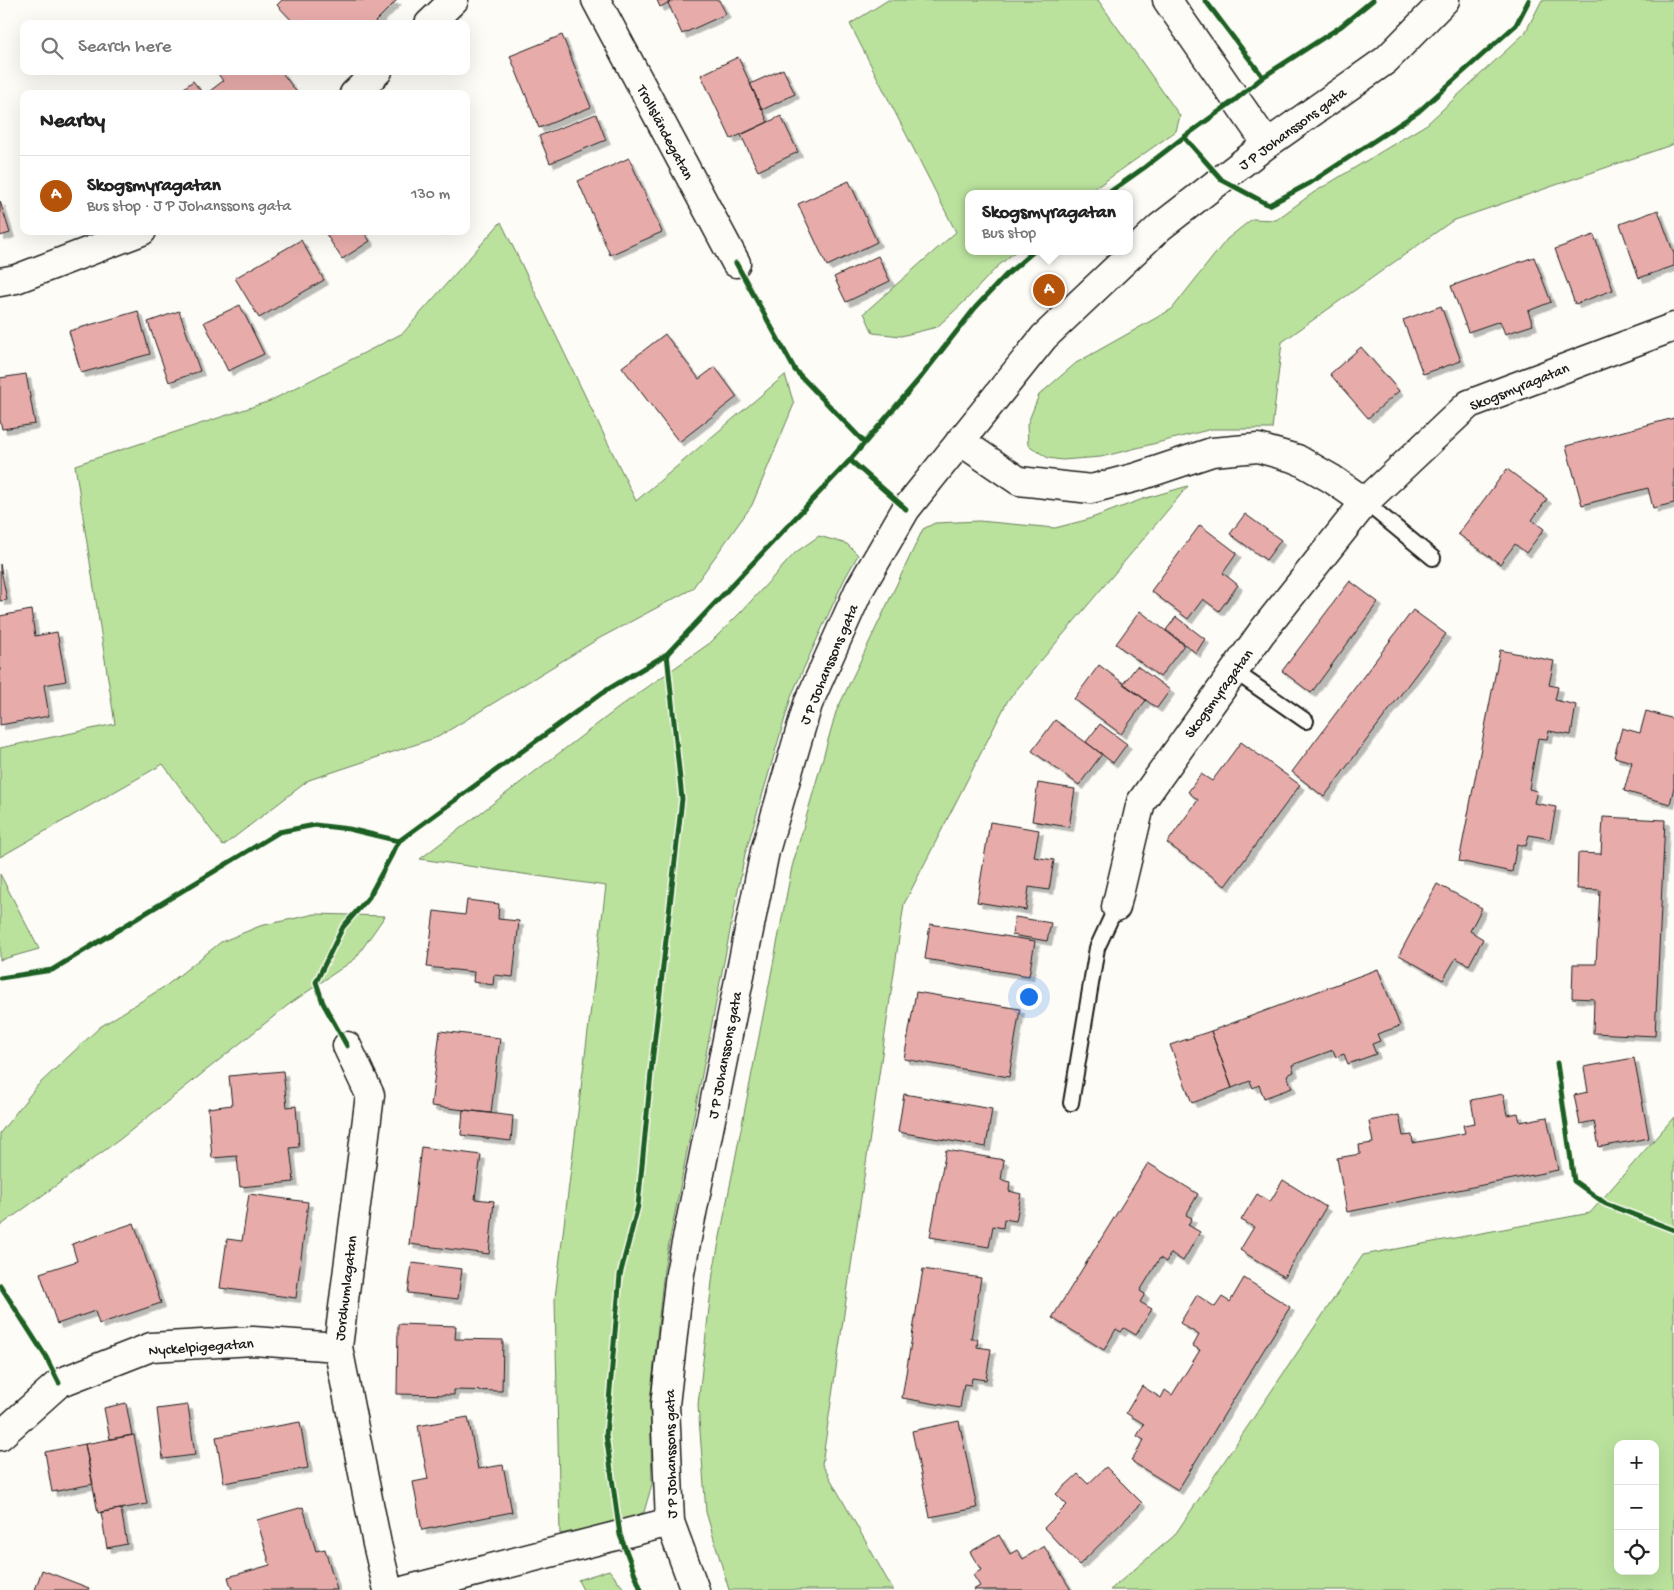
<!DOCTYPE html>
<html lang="en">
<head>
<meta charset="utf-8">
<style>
	:root { --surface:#fff; --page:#f6f6f6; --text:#222; --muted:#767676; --line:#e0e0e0; --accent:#b45309 }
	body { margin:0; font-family:"Gochi Hand",sans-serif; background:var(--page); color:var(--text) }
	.controls { position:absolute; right:15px; bottom:15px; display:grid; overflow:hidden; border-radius:10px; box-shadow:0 5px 20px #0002 }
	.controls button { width:45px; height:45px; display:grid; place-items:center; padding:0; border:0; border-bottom:1px solid var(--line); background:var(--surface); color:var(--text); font:25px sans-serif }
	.you { position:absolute; left:1028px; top:996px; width:18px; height:18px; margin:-12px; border:4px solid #fff; border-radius:50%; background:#1a73e8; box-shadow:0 0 0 8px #1a73e833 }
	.badge { display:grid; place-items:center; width:32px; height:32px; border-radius:50%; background:var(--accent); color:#fff; font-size:16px; font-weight:700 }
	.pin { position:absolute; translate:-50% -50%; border:2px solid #fff; box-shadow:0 1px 5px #0006 }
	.popup { position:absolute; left:965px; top:190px; width:168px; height:65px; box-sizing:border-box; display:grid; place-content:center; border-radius:10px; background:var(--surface); filter:drop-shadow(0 1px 4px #0005); font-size:16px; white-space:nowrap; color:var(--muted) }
	.popup b { font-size:19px; color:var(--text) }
	.popup::after { content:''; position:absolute; left:50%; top:100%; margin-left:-10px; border:10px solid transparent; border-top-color:var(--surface) }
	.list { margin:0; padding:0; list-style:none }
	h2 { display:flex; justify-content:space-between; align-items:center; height:65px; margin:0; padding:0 20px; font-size:21px }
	h2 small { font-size:16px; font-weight:400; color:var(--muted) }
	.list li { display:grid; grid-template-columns:32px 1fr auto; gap:15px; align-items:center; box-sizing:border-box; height:80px; padding:0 20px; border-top:1px solid var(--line) }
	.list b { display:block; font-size:19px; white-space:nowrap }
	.list p { margin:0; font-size:16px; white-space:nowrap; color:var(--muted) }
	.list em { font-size:16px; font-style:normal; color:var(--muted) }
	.icon { flex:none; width:28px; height:28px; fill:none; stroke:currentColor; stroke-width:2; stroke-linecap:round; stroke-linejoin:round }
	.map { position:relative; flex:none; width:1674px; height:1590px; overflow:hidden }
	.search { position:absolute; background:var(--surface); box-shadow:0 5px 20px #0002; left:20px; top:20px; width:450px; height:55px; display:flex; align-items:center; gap:12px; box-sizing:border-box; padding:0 18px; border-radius:10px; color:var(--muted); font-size:19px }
	.panel { position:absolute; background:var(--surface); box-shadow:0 5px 20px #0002; left:20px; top:90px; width:450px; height:145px; border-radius:10px }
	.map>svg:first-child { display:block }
	.green { fill:#bae29d; stroke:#6b7f5c; fill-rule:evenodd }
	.building { fill:#e7acaa; stroke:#1c1c1c; filter:url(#shadow) }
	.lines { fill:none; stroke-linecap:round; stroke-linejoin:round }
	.lane-casing { stroke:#1c1c1c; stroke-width:18 }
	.street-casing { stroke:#1c1c1c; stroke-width:31 }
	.secondary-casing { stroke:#1c1c1c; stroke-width:31 }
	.lane { stroke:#fdfcf7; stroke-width:14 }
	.street { stroke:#fdfcf7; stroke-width:28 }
	.secondary { stroke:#fdfcf7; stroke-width:28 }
	.cycleway-casing { stroke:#fdfcf7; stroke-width:8 }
	.cycleway { stroke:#1b5e20; stroke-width:5 }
	.labels { text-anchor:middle; stroke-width:4; stroke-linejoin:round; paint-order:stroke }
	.street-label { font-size:15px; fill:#1c1c1c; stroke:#fdfcf7 }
</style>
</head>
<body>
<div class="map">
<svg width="1674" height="1590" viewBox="0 0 1674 1590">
	<defs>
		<filter id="shadow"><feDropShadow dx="4.5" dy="4.5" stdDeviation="0" flood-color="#0004"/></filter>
	</defs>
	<rect width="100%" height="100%" fill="#fdfcf7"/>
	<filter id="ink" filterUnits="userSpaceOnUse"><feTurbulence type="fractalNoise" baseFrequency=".02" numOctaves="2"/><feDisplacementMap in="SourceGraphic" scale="10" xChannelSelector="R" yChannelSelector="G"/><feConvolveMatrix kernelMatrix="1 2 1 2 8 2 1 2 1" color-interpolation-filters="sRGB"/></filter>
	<g filter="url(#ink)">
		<path class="green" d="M888,0H1098L1180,116L1176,131L1087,194H969V251H1016L997,267L964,302L937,327L901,336L873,333L864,313L956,232L850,24Z
			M1542,0H1674V144L1452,221L1282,342L1272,429H1212L1101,457L1062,460L1048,458L1028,445L1027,425L1039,395L1076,363L1172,309L1227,239L1252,219L1276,220L1313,193L1427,124L1525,33Z
			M501,222L636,501L785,375L794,404L752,505L692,589L598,639L438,737L309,780L223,846L163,764L0,857V748L115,724L75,465L270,401L403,333Z
			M1188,486L1008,700L904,904L822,1464L893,1590H729L706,1512L698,1405L713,1273L792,867L836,712L923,529L935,523L979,521L1055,528L1086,520L1143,499Z
			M819,536L847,544L858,555L844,580L792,694L745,854L664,1269L650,1402L652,1484L644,1512L629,1520L560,1534L555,1298L606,886L420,859L625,703L710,643L741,612L796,552Z
			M0,874L39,949L0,960Z
			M315,914L385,916L355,959L288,1005L119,1140L0,1226V1133L37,1086L100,1027L167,985L221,942L260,926Z
			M1674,1117V1590H1110L1174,1536L1363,1255L1590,1213ZM1618,1444H1655V1571H1618Z
			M609,1570L625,1590H583L578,1580Z"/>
		<path class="building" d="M282,0H397L373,24H295L277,5Z
			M657,0H674L660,7Z
			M674,0H719L726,14L682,34L668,3Z
			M562,35L591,107L539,128L510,56Z
			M738,57L768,122L731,139L701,75Z
			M783,69L795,94L762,110L750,84Z
			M216,71H281L298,94H206L223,81Z
			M193,81L203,94H176Z
			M596,114L606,140L550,163L539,136Z
			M781,116L798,152L758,171L741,135Z
			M629,158L662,232L610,255L578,181Z
			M849,181L877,242L827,266L798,204Z
			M0,201L10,233L0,236Z
			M1658,210L1674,254V266L1639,278L1620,224Z
			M324,231H363L370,241L342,259Z
			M1594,235L1613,290L1575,304L1555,249Z
			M301,240L324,280L259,318L235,278Z
			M878,256L890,281L846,302L834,277Z
			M1534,257L1551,302L1528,311L1533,325L1505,334L1500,321L1468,332L1451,286Z
			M240,305L264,354L228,371L204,322Z
			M1441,306L1461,361L1423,374L1403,320Z
			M138,311L150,354L81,373L69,331Z
			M179,311L200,371L169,382L148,322Z
			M665,334L699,379L715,367L737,397L679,442L622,367Z
			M1361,347L1399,391L1368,418L1330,374Z
			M26,374L35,424L2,429L0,420V378Z
			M1674,418V503L1653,508L1648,488L1582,505L1566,446Z
			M1507,469L1547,499L1532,520L1544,529L1526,553L1515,544L1500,564L1458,534Z
			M1245,514L1281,540L1266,560L1230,534Z
			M1200,525L1237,553L1223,573L1238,585L1219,611L1203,599L1188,619L1151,591Z
			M0,564L7,600L0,601Z
			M1350,581L1378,602L1311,693L1282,671Z
			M31,610L35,636L57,632L66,681L44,685L49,716L0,725V616Z
			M1413,610L1446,634L1324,797L1292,772Z
			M1140,611L1184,645L1160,677L1116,644Z
			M1176,617L1205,639L1196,653L1166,630Z
			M1500,650L1554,661L1549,685L1558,687L1555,700L1576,705L1571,735L1549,731L1547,739L1538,738L1529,789L1537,791L1534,803L1556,807L1550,839L1529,835L1526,846L1517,844L1512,872L1459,861Z
			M1099,665L1146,700L1121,734L1074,699Z
			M1137,666L1170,690L1157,708L1123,684Z
			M1646,711L1674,719V787L1670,804L1624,791L1632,762L1614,757L1622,728L1640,733Z
			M1055,720L1102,754L1079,785L1032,751Z
			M1100,724L1127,744L1113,763L1086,742Z
			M1241,742L1300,785L1225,886L1167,843L1198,800L1188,792L1201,774L1212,781Z
			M1038,783L1075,789L1069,827L1032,821Z
			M1603,817L1665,820L1655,1036L1593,1033L1594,999L1572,998L1573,964H1596L1600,890L1577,889L1578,853L1601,854Z
			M990,822L1039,830L1034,857L1054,860L1049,890L1029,887L1026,910L977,902Z
			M1437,884L1482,908L1470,931L1483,939L1469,965L1456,958L1443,980L1399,955Z
			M467,900L499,904L498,919L519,921L513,977L494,975L493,985L473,982L474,972L427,967L434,911L465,915Z
			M1015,917L1051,923L1047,941L1012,935Z
			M930,924L1035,941L1029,976L925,959Z
			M1378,969L1400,1026L1377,1034L1380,1041L1372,1044L1376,1054L1348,1064L1344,1054L1336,1057L1333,1050L1292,1065L1294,1072L1287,1075L1292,1088L1264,1098L1259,1085L1253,1088L1250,1081L1232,1088L1211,1031Z
			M916,992L1020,1009L1009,1077L904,1059Z
			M440,1031L500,1038L491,1113L431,1106Z
			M1211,1031L1232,1088L1192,1103L1170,1045Z
			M1634,1058L1649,1138L1599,1147L1594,1121L1580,1124L1574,1095L1588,1092L1584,1067Z
			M283,1071L287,1107L296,1106L299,1147L290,1148L294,1182L240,1187L237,1156L212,1158L208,1108L232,1105L229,1076Z
			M904,1094L992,1109L986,1147L898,1132Z
			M1503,1094L1507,1115L1518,1113L1520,1122L1547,1117L1558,1170L1347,1212L1337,1158L1360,1154L1359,1145L1373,1143L1369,1121L1399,1115L1403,1136L1412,1135L1413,1143L1465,1133L1463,1125L1475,1123L1471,1100Z
			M463,1110L513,1116L511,1141L461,1135Z
			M421,1147L481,1155L475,1199L494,1201L489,1254L409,1244Z
			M946,1150L1004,1160L1001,1180L1010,1182L1009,1191L1021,1194L1016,1221L1004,1219L1003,1228L993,1226L989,1247L930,1237Z
			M1148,1163L1198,1194L1186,1215L1192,1218L1188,1225L1200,1232L1183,1261L1171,1253L1166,1262L1160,1258L1140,1291L1145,1294L1140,1302L1152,1309L1136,1335L1124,1328L1121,1332L1116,1329L1104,1350L1052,1318Z
			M1283,1180L1326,1207L1284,1277L1240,1250L1254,1227L1241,1220L1257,1194L1270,1202Z
			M249,1194L308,1202L296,1298L220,1288L227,1239L242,1241Z
			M134,1223L161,1303L99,1324L95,1311L57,1324L40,1273L77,1261L72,1244Z
			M412,1263L462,1269L458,1299L408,1293Z
			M923,1269L981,1278L971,1339H978L977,1347L991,1349L986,1380L972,1378L971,1385L964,1384L960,1408L902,1398Z
			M1244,1278L1290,1307L1178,1490L1131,1461L1144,1440L1137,1436L1144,1424L1126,1413L1142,1386L1161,1398L1165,1390L1172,1395L1200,1350L1193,1346L1199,1335L1180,1323L1197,1295L1215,1307L1222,1297L1230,1302Z
			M398,1324L456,1326L455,1339L503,1340L502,1391L454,1390V1395L397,1394Z
			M126,1403L132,1435L110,1439L104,1408Z
			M188,1405L195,1455L163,1459L157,1409Z
			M468,1417L478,1469L503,1465L512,1512L422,1530L413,1482L428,1479L418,1426Z
			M959,1421L977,1508L930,1517L912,1431Z
			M300,1422L308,1468L224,1483L216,1437Z
			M134,1435L147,1504L98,1513L85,1444Z
			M85,1444L93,1484L52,1492L45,1452Z
			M1106,1467L1142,1503L1079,1565L1044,1528L1067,1505L1056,1494L1078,1474L1088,1484Z
			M303,1507L316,1551L325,1549L337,1590H232L228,1577L270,1565L257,1520Z
			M121,1509L127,1544L107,1548L101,1512Z
			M999,1535L1010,1554L1017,1550L1023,1559L1044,1546L1071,1590H973L980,1586L973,1575L981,1570L970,1552Z
			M42,1570L89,1588L88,1590H35Z"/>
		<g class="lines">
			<defs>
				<path id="lane" d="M1365,502L1433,558
					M1234,671L1306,721
					M1071,1103L1097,948L1116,907"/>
				<path id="street" d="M596,0L736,263
					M1167,0L1267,144
					M429,24L454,0
					M354,94L378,71
					M0,282L16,279L142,231
					M960,441L1019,481L1091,489L1137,477L1212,452L1258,448L1297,459L1332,479L1365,502
					M1116,907L1141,802L1262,632L1365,502L1469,404L1674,327
					M347,1046L370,1095L338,1347L377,1544L388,1590
					M0,1436L59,1383L151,1347L253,1341L338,1347
					M406,1590L670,1522"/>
				<path id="secondary" d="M695,1590L670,1522L665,1405L680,1273L765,851L808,704L859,590L906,509L1044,337L1160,227L1267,144L1386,60L1445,0"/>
			</defs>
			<use href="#lane" class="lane-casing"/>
			<use href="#street" class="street-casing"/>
			<use href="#secondary" class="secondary-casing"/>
			<use href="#lane" class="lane"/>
			<use href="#street" class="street"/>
			<use href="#secondary" class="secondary"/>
			<defs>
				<path id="cycleway" d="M1205,0L1263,77
					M1184,137L1235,100L1263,77L1340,27L1373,0
					M1107,194L1145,167L1184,137L1222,180L1269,205L1310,183L1418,112L1516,25L1529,0
					M736,263L795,370L864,442
					M850,460L906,509
					M0,978L52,970L279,832L315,825L349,829L399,841L602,693L667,654
					M347,1046L323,1003L316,982L343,927L369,897L399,841
					M1557,1063L1574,1181L1606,1204L1674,1230
					M0,1285L46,1357L59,1383
					M641,1590L620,1535L606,1435L620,1275L638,1206L652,1063L682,799L667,654L850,460L921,377L975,308L1005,276L1034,251"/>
			</defs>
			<use href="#cycleway" class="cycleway-casing"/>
			<use href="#cycleway" class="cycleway"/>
		</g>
	</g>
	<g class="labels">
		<g class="street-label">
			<text transform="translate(1292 128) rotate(-36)" y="5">J P Johanssons gata</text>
			<text transform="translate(666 132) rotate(62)" y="5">Trollsländegatan</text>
			<text transform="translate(1519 386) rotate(-22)" y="5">Skogsmyragatan</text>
			<text transform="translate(828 664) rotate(-67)" y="5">J P Johanssons gata</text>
			<text transform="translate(1218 693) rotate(-54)" y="5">Skogsmyragatan</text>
			<text transform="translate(724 1055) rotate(-79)" y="5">J P Johanssons gata</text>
			<text transform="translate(345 1288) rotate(-83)" y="5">Jordhumlagatan</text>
			<text transform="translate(201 1346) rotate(-4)" y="5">Nyckelpigegatan</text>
			<text transform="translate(670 1454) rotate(-91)" y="5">J P Johanssons gata</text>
		</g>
	</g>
</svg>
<div class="controls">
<button>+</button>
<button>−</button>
<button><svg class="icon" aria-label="locate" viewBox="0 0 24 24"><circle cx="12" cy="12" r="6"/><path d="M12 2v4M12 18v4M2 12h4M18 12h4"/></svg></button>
</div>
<div class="you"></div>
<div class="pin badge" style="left:1049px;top:290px">A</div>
<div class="popup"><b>Skogsmyragatan</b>Bus stop</div>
<div class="search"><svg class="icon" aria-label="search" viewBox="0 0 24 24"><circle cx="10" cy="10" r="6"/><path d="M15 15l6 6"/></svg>Search here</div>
<section class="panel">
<h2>Nearby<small></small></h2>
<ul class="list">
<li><span class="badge">A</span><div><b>Skogsmyragatan</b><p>Bus stop · J P Johanssons gata</p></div><em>130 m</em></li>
</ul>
</section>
</div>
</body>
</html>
